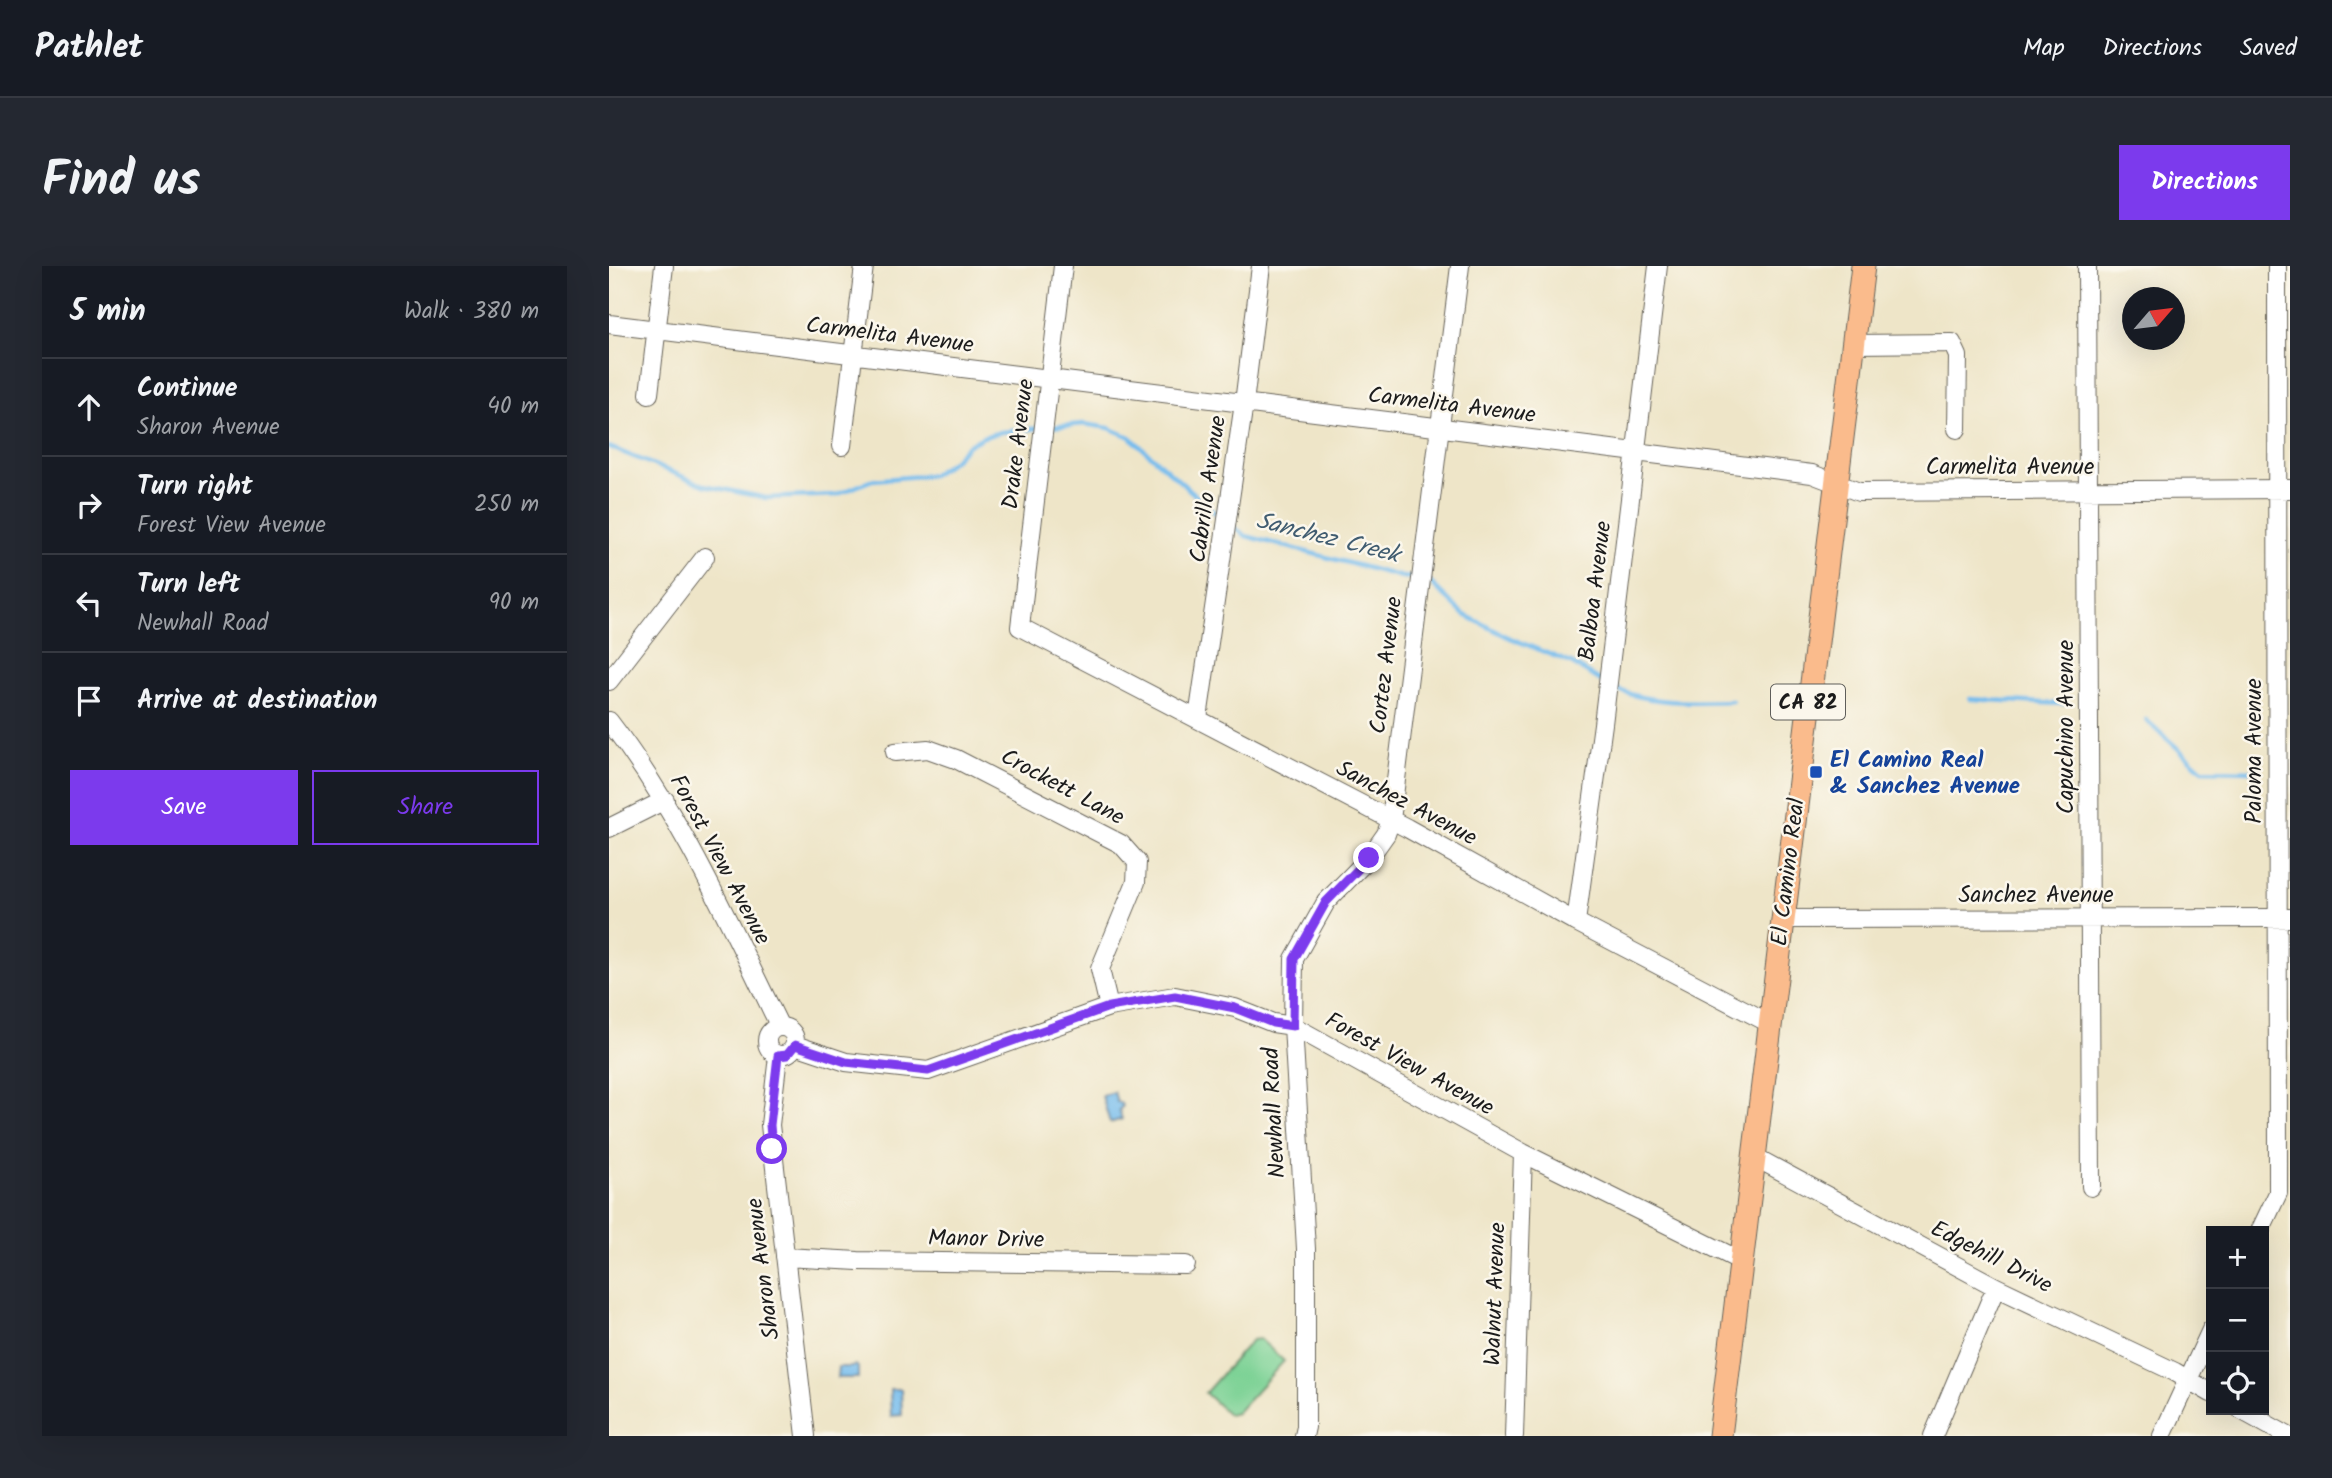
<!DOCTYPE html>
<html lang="en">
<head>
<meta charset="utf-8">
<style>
	:root { --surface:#171b24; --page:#242831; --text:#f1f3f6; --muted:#9ea1a6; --line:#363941; --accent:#7c3aed }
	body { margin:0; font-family:Kalam,sans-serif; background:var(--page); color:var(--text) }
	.controls { position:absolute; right:21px; bottom:21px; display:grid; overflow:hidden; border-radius:0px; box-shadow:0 7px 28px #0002 }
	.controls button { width:63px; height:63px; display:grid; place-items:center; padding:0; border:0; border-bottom:2px solid var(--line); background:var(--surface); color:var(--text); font:35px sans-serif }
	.compass { position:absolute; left:1513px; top:21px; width:63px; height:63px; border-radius:50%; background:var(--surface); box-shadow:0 7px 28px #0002; rotate:62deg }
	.stop { position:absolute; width:21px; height:21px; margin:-16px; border:5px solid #7c3aed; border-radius:50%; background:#fff }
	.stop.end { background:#7c3aed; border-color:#fff; box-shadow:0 2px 7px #0008 }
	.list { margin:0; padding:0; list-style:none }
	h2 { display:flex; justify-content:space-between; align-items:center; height:91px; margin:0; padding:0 28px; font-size:30px }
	h2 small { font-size:23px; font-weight:400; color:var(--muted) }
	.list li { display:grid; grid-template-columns:46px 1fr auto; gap:21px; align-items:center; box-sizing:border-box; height:98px; padding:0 28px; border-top:2px solid var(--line) }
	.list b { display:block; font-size:26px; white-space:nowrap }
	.list p { margin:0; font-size:23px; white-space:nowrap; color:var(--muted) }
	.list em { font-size:23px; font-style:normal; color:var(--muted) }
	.actions { display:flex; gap:14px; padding:21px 28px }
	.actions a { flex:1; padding:16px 0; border:2px solid var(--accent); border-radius:0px; text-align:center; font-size:24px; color:var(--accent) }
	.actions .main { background:var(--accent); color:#fff }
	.icon { flex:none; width:38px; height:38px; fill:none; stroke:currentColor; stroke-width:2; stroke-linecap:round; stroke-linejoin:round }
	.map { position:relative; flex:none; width:1681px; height:1170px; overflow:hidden; border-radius:0px }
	header { display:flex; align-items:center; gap:42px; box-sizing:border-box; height:98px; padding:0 35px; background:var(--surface); border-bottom:2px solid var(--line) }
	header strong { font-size:33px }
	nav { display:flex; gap:38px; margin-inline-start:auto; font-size:24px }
	.intro { display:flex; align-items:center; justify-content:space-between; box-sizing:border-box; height:168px; padding:0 42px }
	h1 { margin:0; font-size:49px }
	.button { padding:18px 32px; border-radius:0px; background:var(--accent); color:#fff; font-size:24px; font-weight:700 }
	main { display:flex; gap:42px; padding:0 42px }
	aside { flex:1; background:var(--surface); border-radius:0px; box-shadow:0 7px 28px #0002 }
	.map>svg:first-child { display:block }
	.green { fill:#7dd295; stroke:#4c7758; stroke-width:2 }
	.water { fill:#75bced; stroke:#486c84; stroke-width:2 }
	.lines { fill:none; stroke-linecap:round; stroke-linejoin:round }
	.stream { stroke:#75bced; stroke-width:4.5 }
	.minor-casing { stroke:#666258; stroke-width:20 }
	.major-casing { stroke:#666258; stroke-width:25 }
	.minor { stroke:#fff; stroke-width:18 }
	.major { stroke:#fabb8c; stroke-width:23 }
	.route { stroke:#7c3aed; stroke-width:9 }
	.transit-dot { fill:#1a4fb4; stroke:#fbf7ec; stroke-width:2.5 }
	.labels { text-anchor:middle; stroke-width:5; stroke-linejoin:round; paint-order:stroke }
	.shield { fill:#fbf7ec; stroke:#5f5e5a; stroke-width:2 }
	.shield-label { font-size:21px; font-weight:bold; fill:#1c1c1c }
	.street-label { font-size:23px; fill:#1c1c1c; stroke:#fbf7ec }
	.transit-label { font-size:23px; font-weight:bold; fill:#164399; stroke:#fbf7ec; text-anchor:start }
	.water-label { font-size:24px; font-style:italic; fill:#405c70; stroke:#fbf7ec }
</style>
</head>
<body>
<header>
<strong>Pathlet</strong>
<nav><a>Map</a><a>Directions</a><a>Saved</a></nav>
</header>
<div class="intro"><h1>Find us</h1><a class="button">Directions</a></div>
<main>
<aside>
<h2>5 min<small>Walk · 380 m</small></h2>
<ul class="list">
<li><svg class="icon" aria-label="ahead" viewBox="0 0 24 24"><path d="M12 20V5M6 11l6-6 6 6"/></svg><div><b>Continue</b><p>Sharon Avenue</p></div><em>40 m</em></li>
<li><svg class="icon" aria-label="right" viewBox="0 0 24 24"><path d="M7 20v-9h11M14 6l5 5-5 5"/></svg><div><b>Turn right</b><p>Forest View Avenue</p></div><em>250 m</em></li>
<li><svg class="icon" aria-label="left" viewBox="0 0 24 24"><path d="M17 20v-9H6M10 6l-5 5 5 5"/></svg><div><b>Turn left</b><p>Newhall Road</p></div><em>90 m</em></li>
<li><svg class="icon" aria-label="arrive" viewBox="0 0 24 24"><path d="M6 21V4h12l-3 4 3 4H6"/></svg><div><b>Arrive at destination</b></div></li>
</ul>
<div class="actions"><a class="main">Save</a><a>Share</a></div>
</aside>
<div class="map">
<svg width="1681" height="1170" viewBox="0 0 1681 1170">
	<rect width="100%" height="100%" fill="#fbf7ec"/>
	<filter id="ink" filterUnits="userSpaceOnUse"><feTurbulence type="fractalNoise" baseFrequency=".0143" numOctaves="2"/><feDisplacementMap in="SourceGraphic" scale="14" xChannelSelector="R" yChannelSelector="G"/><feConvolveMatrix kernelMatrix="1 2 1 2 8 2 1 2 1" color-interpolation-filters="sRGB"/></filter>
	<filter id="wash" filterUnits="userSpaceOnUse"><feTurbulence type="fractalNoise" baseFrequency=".00686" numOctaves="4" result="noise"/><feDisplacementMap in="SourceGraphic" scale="28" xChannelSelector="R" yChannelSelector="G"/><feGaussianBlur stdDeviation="1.57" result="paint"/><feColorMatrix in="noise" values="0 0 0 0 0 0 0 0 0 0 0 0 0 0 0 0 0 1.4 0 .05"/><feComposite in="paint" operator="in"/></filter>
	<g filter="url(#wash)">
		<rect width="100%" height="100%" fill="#eee5c8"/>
		<path class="green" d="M651,1073L675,1095L627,1147L620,1149L596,1127L643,1074Z"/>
		<path class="water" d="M505,826L508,836L512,837L513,841L510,844L513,853L501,857L493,830Z
			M246,1099L249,1101V1112H228L229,1101H243Z
			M281,1123H292L293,1149L282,1150Z"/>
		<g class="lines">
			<path class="stream" d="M440,161L475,158L500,162L521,171L612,252
				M0,181L95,219L157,232L227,229L263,214L323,209L345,194L358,180L374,171L392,166L431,162
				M622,259L637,270L793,311L807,312
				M816,313L819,314L854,348L901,372L962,397L994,416
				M1002,420C1035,439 1086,436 1123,435
				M1361,433L1454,438
				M1537,454L1593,504L1646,505"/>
		</g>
	</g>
	<g filter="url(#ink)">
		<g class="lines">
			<defs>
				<path id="minor" d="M454,0L411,361L798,562L967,656L1160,757
					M1478,0L1482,921
					M0,58L1203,208L1250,226L1681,223
					M1244,78L1343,77L1349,90L1348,163
					M40,128L55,0
					M233,180L255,0
					M0,415L96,291
					M589,452L635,137L652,0
					M0,455C72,549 119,655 171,761
					M286,486L319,483L347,493L512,578L528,596L527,616L491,703L500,741
					M0,562L56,534
					M1173,653L1681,652
					M967,656L994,458L1049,0
					M158 775a14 14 0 1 1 28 0a14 14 0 1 1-28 0Z
					M186,779L237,796L319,805L500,741L566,730L626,742L664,757L684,760L914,887L1132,995
					M169,790L161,859L197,1170
					M1144,890L1387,1021L1566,1106L1602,1127
					M1651,965L1669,927L1668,0
					M176,991L249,995L577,999
					M1632,1144L1679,1170
					M695,1170L697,1161V983L684,760L685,693L717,636L760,592L777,568L782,554L851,0
					M905,1170L914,887
					M1324,1170L1387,1021
					M1553,1170L1602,1064"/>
				<path id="major" d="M1111,1170L1254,0"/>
			</defs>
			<use href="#minor" class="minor-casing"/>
			<use href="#major" class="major-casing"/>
			<use href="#minor" class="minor"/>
			<use href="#major" class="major"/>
		</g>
	</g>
	<g class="lines" filter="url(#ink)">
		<path class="route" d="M163,883L161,859L169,790L178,789L186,779L237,796L319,805L500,741L566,730L626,742L664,757L684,760L685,693L717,636L760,592"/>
	</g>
	<rect class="transit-dot" x="1200" y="499" width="14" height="14" rx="3.5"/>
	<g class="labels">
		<rect class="shield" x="1162" y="418.5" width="74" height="35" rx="5"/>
		<g class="shield-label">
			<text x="1199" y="443">CA 82</text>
		</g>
		<g class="street-label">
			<text transform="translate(281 68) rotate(7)" y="8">Carmelita Avenue</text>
			<text transform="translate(843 138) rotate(7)" y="8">Carmelita Avenue</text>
			<text transform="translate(408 178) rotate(-83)" y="8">Drake Avenue</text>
			<text x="1401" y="208">Carmelita Avenue</text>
			<text transform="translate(598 223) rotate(-82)" y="8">Cabrillo Avenue</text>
			<text transform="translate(985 325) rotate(-83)" y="8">Balboa Avenue</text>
			<text transform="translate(776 399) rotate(-83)" y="8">Cortez Avenue</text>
			<text transform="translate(1456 461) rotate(-90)" y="8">Capuchino Avenue</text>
			<text transform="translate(1644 485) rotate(-90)" y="8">Paloma Avenue</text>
			<text transform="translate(454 520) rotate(28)" y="8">Crockett Lane</text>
			<text transform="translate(798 536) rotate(28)" y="8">Sanchez Avenue</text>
			<text transform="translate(112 593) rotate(62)" y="8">Forest View Avenue</text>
			<text transform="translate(1178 606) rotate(-83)" y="8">El Camino Real</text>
			<text x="1427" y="636">Sanchez Avenue</text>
			<text transform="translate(801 797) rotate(29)" y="8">Forest View Avenue</text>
			<text transform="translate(664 847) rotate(-93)" y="8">Newhall Road</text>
			<text transform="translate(377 972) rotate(1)" y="8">Manor Drive</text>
			<text transform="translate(1383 990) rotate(27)" y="8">Edgehill Drive</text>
			<text transform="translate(153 1003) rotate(-97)" y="8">Sharon Avenue</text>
			<text transform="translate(885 1028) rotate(-88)" y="8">Walnut Avenue</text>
		</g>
		<g class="transit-label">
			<text x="1221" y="501">El Camino Real<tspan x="1221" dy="26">&amp; Sanchez Avenue</tspan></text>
		</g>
		<g class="water-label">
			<text transform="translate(719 271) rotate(14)" y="8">Sanchez Creek</text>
		</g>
	</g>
</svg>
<div class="controls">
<button>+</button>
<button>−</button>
<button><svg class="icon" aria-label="locate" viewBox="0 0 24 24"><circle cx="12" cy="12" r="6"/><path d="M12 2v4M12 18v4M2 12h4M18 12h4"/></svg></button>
</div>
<svg class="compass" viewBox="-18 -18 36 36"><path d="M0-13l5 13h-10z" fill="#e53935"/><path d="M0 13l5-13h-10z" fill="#9ea1a6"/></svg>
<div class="stop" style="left:163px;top:883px"></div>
<div class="stop end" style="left:760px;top:592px"></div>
</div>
</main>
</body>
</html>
